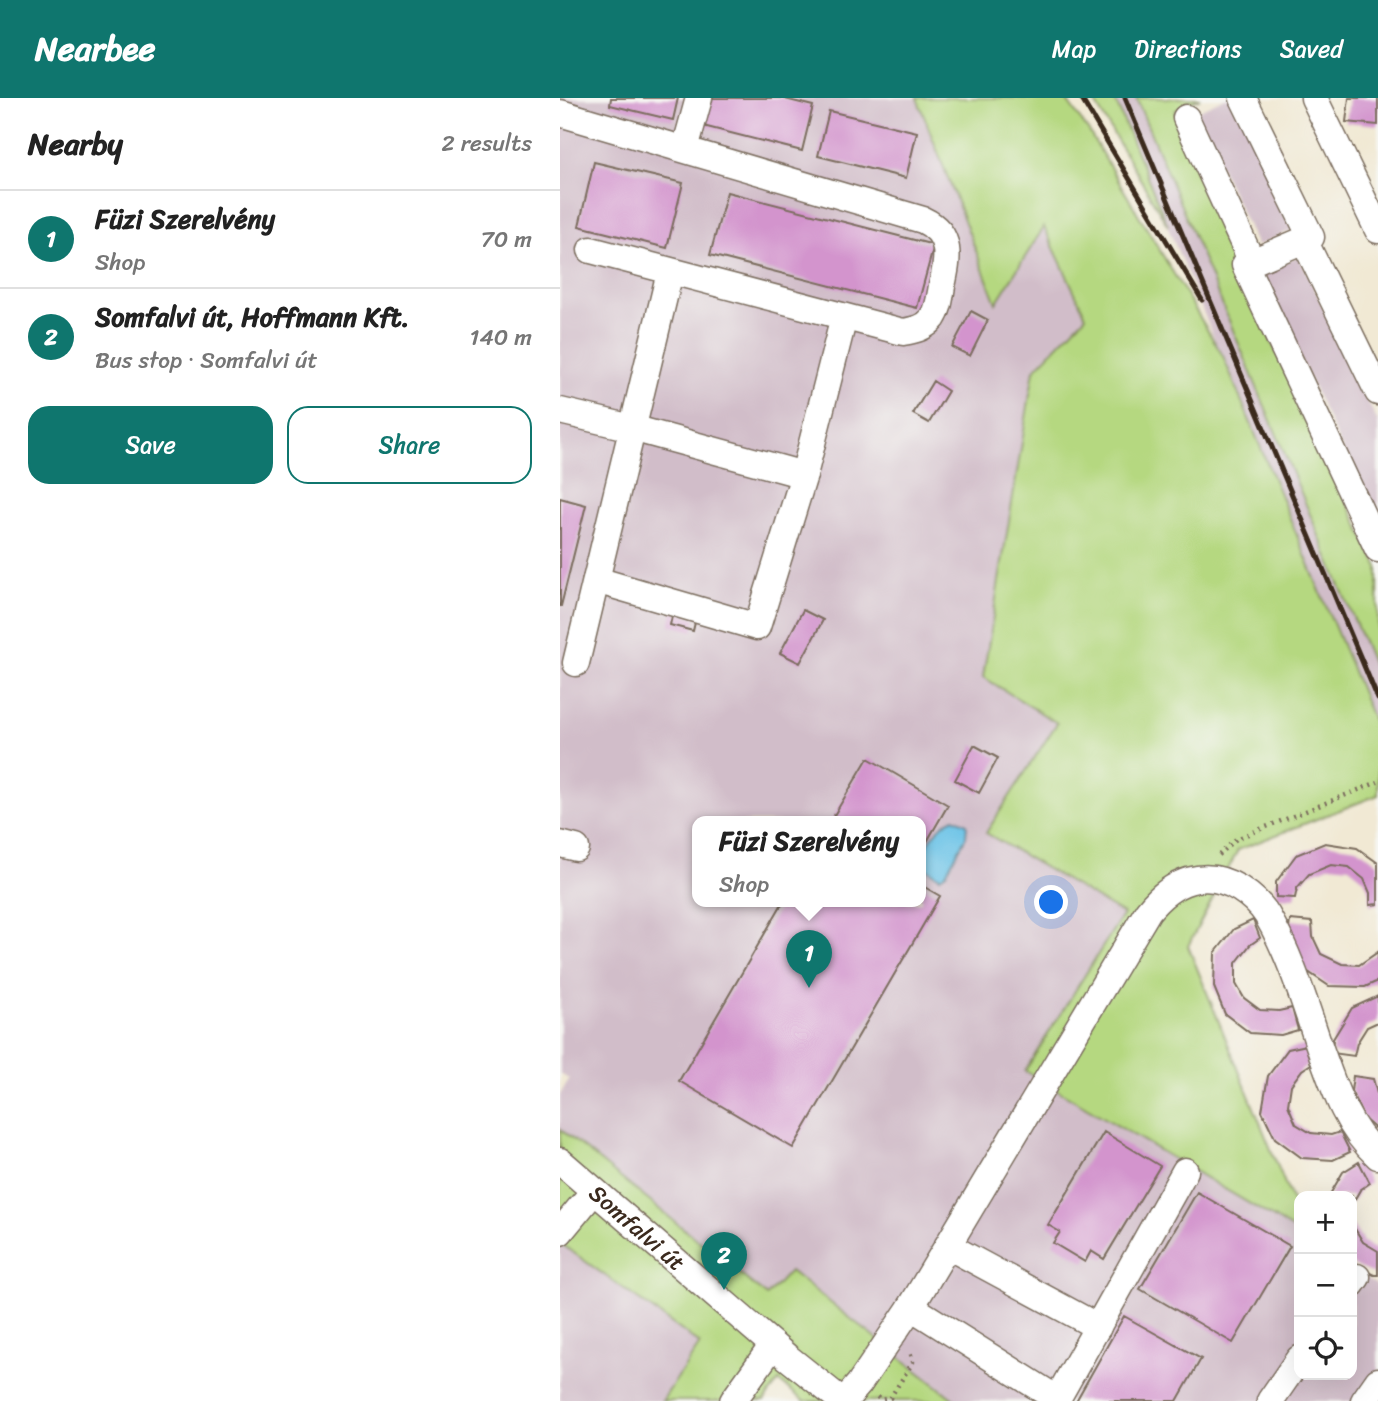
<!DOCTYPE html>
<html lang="en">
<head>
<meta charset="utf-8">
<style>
	:root { --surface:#fff; --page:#f2f2f2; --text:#222; --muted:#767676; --line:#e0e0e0; --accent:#0f766e }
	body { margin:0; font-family:Sriracha,sans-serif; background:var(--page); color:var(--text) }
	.controls { position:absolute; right:21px; bottom:21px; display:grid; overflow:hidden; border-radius:14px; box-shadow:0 7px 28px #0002 }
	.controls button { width:63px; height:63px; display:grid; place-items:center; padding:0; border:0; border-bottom:2px solid var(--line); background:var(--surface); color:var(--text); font:35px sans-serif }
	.you { position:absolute; left:492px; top:805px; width:24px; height:24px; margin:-18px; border:5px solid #fff; border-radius:50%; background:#1a73e8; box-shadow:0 0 0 10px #1a73e833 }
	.badge { display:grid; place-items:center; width:46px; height:46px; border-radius:50%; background:var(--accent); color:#fff; font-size:23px; font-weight:700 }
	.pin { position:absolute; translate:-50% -58px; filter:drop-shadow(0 2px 4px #0008) }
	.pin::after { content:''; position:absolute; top:37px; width:24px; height:21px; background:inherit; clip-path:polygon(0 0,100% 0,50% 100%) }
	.popup { position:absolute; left:132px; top:718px; width:234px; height:91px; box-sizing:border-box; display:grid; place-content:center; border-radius:14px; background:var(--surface); filter:drop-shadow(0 2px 5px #0005); font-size:23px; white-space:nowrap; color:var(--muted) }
	.popup b { font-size:26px; color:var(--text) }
	.popup::after { content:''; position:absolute; left:50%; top:100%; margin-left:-14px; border:14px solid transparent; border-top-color:var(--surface) }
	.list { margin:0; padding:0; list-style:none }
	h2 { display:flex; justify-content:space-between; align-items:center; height:91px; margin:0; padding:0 28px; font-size:30px }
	h2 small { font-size:23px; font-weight:400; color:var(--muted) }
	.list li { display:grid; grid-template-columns:46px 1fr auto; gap:21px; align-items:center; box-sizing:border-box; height:98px; padding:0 28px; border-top:2px solid var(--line) }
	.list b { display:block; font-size:26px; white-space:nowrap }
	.list p { margin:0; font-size:23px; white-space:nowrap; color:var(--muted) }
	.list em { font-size:23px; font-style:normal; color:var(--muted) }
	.actions { display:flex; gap:14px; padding:21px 28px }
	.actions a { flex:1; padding:16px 0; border:2px solid var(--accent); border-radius:21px; text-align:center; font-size:24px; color:var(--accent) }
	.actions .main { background:var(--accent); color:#fff }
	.icon { flex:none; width:38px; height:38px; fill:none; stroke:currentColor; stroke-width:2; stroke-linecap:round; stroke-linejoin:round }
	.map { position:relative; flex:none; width:818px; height:1303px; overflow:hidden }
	header { display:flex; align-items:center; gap:42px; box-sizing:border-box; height:98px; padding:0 35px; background:var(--accent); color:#fff }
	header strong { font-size:33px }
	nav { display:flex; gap:38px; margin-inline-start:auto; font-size:24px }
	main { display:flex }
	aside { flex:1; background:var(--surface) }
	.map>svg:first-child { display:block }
	.industrial { fill:#d1bdc9; fill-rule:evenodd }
	.green { fill:#b5d880; stroke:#78814f; stroke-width:2 }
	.water { fill:#69c2e7; stroke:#527682; stroke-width:2 }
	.building { fill:#d394cd }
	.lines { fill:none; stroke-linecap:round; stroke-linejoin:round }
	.minor-casing { stroke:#7b6d5e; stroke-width:29 }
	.path { stroke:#7b6d5e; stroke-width:4.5; stroke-dasharray:2 5; stroke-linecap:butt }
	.minor { stroke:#fff; stroke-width:26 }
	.rail { stroke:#3b2a1e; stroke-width:5 }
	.labels { text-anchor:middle; stroke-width:5; stroke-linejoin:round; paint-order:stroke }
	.street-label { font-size:23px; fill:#3b2a1e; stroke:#f6f6f2 }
</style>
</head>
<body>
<header>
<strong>Nearbee</strong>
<nav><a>Map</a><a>Directions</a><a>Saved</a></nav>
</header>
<main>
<aside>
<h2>Nearby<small>2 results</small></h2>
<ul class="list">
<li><span class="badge">1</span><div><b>Füzi Szerelvény</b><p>Shop</p></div><em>70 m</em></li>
<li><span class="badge">2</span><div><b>Somfalvi út, Hoffmann Kft.</b><p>Bus stop · Somfalvi út</p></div><em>140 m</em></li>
</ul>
<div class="actions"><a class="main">Save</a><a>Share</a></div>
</aside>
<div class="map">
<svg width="818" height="1303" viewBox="0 0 818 1303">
	<rect width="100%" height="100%" fill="#f6f6f2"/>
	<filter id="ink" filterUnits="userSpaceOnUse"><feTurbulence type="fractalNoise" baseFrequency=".0143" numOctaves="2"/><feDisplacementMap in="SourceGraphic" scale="14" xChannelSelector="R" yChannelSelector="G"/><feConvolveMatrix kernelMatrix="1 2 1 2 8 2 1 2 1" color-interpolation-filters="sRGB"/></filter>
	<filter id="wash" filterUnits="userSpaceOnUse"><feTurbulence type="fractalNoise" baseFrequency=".00686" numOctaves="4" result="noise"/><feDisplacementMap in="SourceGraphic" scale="28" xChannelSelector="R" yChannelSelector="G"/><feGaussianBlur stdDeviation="1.57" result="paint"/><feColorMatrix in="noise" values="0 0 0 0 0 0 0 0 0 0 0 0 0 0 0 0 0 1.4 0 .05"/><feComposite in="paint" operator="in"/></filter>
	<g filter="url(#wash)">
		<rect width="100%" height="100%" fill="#f1e9d4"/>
		<path class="industrial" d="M0,0H357L435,205L484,129L526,219L474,272L497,625L426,735L563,816L465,973L739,1135V1277H792V1170L818,1188V1303H396L230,1174L207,1198L0,1031V997L9,981L0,976ZM137,724H361V804H137Z
			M554,0H576L818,579V634Z
			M665,0H675L736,130L697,148L635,14Z
			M739,158L818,325V427L700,176Z
			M0,1145L140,1246L102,1303H0Z"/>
		<path class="green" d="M357,0H505L528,32L663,258L818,634V697L678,752L628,848L739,1120V1135L465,973L563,816L426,735L497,625L423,579L474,272L526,218L484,129L436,205Z
			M532,0H554L608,128L534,3Z
			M576,0H640L615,13L677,155L685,188L818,469V579Z
			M0,1031L207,1198L230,1173L396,1303H244L219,1283L204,1303H102L140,1246L0,1145Z"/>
		<path class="water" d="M394,720L407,726L406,739L386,775L380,779L361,767C361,751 379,726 394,720Z"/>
		<g id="blocks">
			<path class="building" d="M51,0H118L113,22L50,7Z
				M150,0H221L253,8L242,53L143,28Z
				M789,0H818V27L786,24Z
				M269,13L357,34L346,80L258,58Z
				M34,64L123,85L107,150L19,128Z
				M167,94L374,147L357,210L150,157Z
				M411,213L428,222L410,258L392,249Z
				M373,283L388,293L369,325L353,316Z
				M0,400L26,407L1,508H0Z
				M243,512L263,522L240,565L220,555Z
				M113,514L136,520L133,533L110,527Z
				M414,647L438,660L419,695L395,682Z
				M308,660L388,707L361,754V724H270Z
				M765,745L797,750L818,765V806L810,807V795L804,781L789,769L771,767L749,776L737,790L735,800L716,799V784L736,757Z
				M361,787L380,798L233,1050L119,983L223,804H361Z
				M693,822L700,840L690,847L676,865V886L684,900L700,912L719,913L732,910L738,932L721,937L690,935L665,916L654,889L655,855L674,831Z
				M730,822L752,824L753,839L761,856L782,866L799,867L818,854V883L805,889L769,888L741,869L728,840Z
				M818,898V924L807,929L797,945L794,958L772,955L773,941L792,910Z
				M747,947L751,966L742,972L731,987L728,1007L736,1026L751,1035L771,1037L780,1034L790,1054L773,1062L742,1060L715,1040L702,1013L708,978L728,951Z
				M793,978L813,981L818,999V1033L804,1021L791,993Z
				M544,1034L600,1068L544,1161L531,1153L525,1164L493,1145L500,1134L488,1127Z
				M799,1064L810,1085L800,1092L792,1106V1098H769L783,1074Z
				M637,1094L730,1148L673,1245L580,1191Z
				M792,1126L803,1144L818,1153V1177H814L792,1166Z
				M564,1218L641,1261L617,1303H516Z"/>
		</g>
	</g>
	<g filter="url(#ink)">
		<use href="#blocks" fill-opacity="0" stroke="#7b6d5e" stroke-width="2"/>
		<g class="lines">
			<defs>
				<g id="minor">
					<path d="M683,0L751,139L744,142L818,294"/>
					<path d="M754,0L818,132"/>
					<path d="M0,15L363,122C393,136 388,161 382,188C380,199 379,211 373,220C365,230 355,232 343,234L31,152"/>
					<path d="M626,20L692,164L685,167L818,451"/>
					<path d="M125,51L139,0"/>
					<path d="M692,164L744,142"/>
					<path d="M0,313L72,330L244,377"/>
					<path d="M36,482L197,529L244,377L284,219"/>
					<path d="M16,565L110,174"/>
					<path d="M0,746L16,750"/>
					<path id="s1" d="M0,1063L227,1259L282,1303"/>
					<path d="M0,1134L34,1093"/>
					<path d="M388,1148L538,1229"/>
					<path d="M792,1186L797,1179"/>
					<path d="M351,1209L497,1301"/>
					<path d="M173,1303L213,1247"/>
					<path d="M284,1303L299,1286L351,1209L588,813C612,783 645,769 680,791C691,798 700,806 707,817C732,860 746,910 762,956C775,993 788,1031 818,1058"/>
					<path d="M496,1303L625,1073"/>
					<path d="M710,1303L739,1261"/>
					<path d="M804,1303L818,1283"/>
				</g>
			</defs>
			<use href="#minor" class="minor-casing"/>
			<path class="path" d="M659,757L676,741L818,684
				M317,1299L321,1302L330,1300L353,1264L350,1253"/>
			<use href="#minor" class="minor"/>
			<path class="rail" d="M521,0L642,202
				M565,0L818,601"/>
		</g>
	</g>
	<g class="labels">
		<g class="street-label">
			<text dy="8" stroke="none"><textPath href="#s1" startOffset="102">Somfalvi út</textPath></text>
		</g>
	</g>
</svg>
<div class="controls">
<button>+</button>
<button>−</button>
<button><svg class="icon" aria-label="locate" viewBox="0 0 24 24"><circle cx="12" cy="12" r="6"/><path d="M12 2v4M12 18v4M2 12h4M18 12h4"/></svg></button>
</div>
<div class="you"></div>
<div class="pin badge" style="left:249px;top:890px">1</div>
<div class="popup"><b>Füzi Szerelvény</b>Shop</div>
<div class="pin badge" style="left:164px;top:1192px">2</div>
</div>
</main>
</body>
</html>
